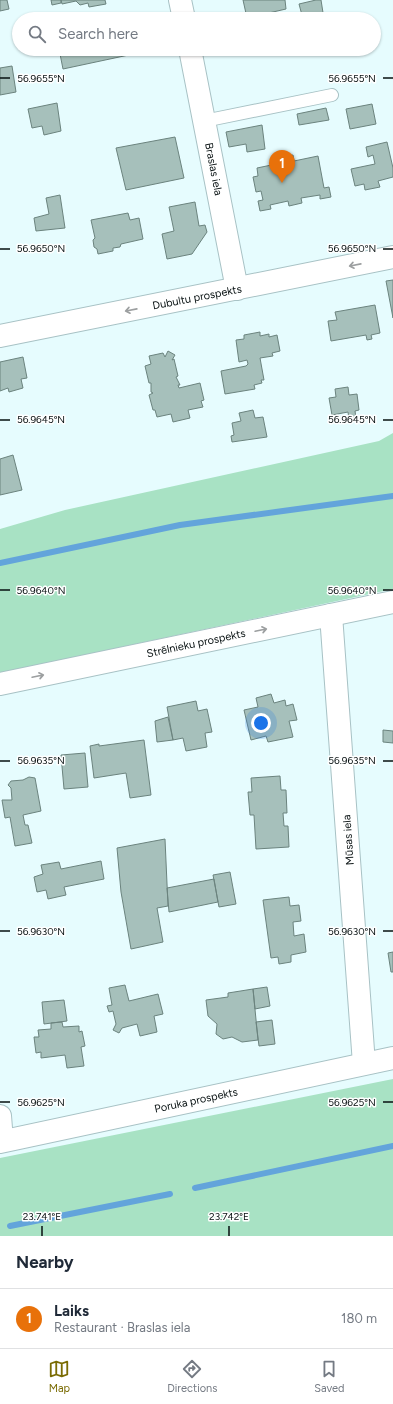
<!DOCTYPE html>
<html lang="en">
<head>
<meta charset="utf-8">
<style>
	:root { --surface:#fff; --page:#f2f2f3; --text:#1f2937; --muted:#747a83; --line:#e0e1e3; --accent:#7a6b03 }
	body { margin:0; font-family:Figtree,sans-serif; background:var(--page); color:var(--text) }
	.you { position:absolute; left:261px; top:723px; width:14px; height:14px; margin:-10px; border:3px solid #fff; border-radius:50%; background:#1a73e8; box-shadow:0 0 0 6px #1a73e833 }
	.badge { display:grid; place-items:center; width:26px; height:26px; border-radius:50%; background:var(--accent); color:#fff; font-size:13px; font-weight:700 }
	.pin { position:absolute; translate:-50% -33px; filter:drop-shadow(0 1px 2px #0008) }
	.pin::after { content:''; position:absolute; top:21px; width:14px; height:12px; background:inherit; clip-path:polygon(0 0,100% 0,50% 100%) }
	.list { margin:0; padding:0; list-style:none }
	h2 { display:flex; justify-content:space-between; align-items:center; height:52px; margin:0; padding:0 16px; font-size:17px }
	h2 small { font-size:13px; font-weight:400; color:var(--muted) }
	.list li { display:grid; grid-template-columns:26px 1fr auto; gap:12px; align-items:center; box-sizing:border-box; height:60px; padding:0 16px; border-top:1px solid var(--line) }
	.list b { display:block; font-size:15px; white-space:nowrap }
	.list p { margin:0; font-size:13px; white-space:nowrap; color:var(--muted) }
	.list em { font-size:13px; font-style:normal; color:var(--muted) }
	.icon { flex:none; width:22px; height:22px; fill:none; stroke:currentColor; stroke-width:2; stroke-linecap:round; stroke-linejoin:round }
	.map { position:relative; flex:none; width:393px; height:1236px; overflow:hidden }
	.search { position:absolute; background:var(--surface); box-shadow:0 1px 3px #0004; left:12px; right:12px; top:12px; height:44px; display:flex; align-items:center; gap:10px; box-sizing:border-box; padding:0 14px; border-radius:22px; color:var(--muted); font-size:15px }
	.sheet { height:112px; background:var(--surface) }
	nav { display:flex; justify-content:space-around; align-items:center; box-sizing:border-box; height:56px; border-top:1px solid var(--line); background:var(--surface); font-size:11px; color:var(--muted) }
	nav a { display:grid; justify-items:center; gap:2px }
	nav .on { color:var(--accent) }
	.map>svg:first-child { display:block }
	.green { fill:#a8e2c4 }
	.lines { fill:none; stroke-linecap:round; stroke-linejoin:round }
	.stream { stroke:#63a4db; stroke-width:6 }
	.building { fill:#a6c0bb; stroke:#6b837e }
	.service-casing { stroke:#a8c2c5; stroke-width:14 }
	.minor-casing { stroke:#a8c2c5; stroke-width:24 }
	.primary-casing { stroke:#a8c2c5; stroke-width:24 }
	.service { stroke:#fff; stroke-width:12 }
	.minor { stroke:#fff; stroke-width:22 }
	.primary { stroke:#fff; stroke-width:22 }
	.oneway { stroke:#9c9fa0 }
	.ticks { fill:none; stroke:#071011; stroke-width:1.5 }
	.labels { text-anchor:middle; stroke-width:3; stroke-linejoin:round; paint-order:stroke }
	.street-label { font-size:11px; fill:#071011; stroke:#fff }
	.ticks-label { font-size:10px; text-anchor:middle; fill:#071011; stroke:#fff; stroke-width:3; stroke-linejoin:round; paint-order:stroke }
</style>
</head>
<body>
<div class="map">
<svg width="393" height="1236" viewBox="0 0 393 1236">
	<rect width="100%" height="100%" fill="#e6fcfe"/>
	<path class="green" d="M393,433V589L0,673V529L65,510L379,441Z
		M393,1079V1236H0V1158Z"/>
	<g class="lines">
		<path class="stream" d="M0,563L180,525L393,496
			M195,1188L393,1146
			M10,1226L170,1194"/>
	</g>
	<path class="building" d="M0,0H7L9,9L0,11Z
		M51,0H61V3L52,5Z
		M61,0H105L106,4L89,7L88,3L80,5L76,1L62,4Z
		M243,0H285L286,9L247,18Z
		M316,0H321L324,19H303L299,4Z
		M59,49H137L138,53L63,69Z
		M12,66L16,92L0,95V68Z
		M57,103L61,131L44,135L42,126L32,128L28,109Z
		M372,104L376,124L350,129L346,109Z
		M326,108L329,120L299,125L297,114Z
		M262,125L265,149L247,152L246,144L229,147L226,132Z
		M175,137L184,178L126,190L116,148Z
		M387,142L393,168V177L378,181L380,187L365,190L364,184L355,186L351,169L375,164L373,155L368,157L366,147Z
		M293,155L294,161L318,156L324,188L329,187L331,197L320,199V195L301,198L302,203L289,206L288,201L270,205L271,209L260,211L258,201L263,200L261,191L256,192L253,177L258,176L257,168L281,163L280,157Z
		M60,195L65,228L36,231L34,218L49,214L46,198Z
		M195,202L199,226L205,225L207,232L192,254L167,259L162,234L174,231L169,207Z
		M128,213L130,220L139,218L143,239L121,244L120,247L113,248V251L98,254L97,249L94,247L93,240L95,238L91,220Z
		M393,280V318L386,281Z
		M375,305L380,333L371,335L372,339L367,340L366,335L331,341L328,321L337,320L335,312Z
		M260,332V336L269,334V337L277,335L280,351L272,353L273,356L260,358L264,380H261L262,383L254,385L255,389L225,394L221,371L246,366L248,364L247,360L239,362L236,340L244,339V335Z
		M168,351L175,355L172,360L174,359L178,376L176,377L180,385H178L179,388L200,383L204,400L201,401L203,407L188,410L190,418L173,422L171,414L157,417L155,410H153L149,395L153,393L151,392V383H149L145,366L151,364L149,356L163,353L165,357Z
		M23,357L27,378L21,379L23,388L9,392L8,388L0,391V362Z
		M348,387L349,395L357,394L359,410L355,411L356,418L349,419L348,412L332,415L329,398L336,397L335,389Z
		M253,410L255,418L263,417L267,437L232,442L231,436L234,435L232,423L241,421L239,413Z
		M13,455L22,490L0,495V459Z
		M271,694L274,703L285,700L286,706L293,704L297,720L289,721L293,737L268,742L266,736L251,740L244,710L258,707L256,698Z
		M196,701L198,711L207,709L212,732L205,733L207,747L186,751L183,738L173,740L167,707Z
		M168,717L173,740L157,742L155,721Z
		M383,730L393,731V743L383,742Z
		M144,740L151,795L130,798L126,773L94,778L90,746L99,744V746Z
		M85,753L88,787L64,789L61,755Z
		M280,776L281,790H286L287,813H283L284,826H288L289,847L256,849L254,815H250L248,792H252L251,778Z
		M29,777L35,778L41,811L23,815L25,825H28L32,843L15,846L10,817L5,818L2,800H12L11,788L8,785L11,781L23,780Z
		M165,839L168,906L157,908L163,942L131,949L121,892L117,848Z
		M101,861L104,879L64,887L66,895L48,899L46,890L37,892L34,877L43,874L41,865L59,862L61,869Z
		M230,872L236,904L219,907L213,875Z
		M214,879L218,902L169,912L167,888Z
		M289,897L290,906L299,905L301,921L293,922L294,936L304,934L306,952L291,955V962L279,964L278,957L271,958L263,900Z
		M393,952V972H391L388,953Z
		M125,985L129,1001L158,994L163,1014L154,1016L157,1032L140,1036L137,1024L122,1028L119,1033L113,1030L116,1024L113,1011L109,1012L107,1006L112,1005L109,988Z
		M267,987L270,1006L255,1009L253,989Z
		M253,989L258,1040L242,1042L232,1037L223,1039L216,1034L217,1024L208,1016L206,1000L228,997V993Z
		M64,1000L67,1021L44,1024L42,1002Z
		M272,1020L275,1044L259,1046L256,1022Z
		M62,1022L63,1027L79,1026V1032L82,1031L85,1046L81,1047L84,1066L67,1068L65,1055L41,1058V1052L36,1053L34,1037H39L38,1030L51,1029V1023Z"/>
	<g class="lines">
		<defs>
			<path id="service" d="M204,121L332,95"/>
			<path id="minor" d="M180,0L184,19
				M190,49L237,289
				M331,615L364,1064
				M0,1116L2,1141
				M0,1142L393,1058"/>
			<path id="primary" d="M0,336L393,257
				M0,684L393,602"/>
		</defs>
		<use href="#service" class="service-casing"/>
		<use href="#minor" class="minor-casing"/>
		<use href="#primary" class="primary-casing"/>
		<use href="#service" class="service"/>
		<use href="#minor" class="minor"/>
		<use href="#primary" class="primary"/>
	</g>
	<defs><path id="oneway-shaft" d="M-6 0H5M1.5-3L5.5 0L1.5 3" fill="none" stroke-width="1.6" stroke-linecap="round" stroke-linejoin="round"/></defs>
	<g class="oneway">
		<use href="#oneway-shaft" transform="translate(355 265) rotate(169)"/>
		<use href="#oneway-shaft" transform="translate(131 310) rotate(169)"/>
		<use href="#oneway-shaft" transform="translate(261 630) rotate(-12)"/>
		<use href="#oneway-shaft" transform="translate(38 676) rotate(-12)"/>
	</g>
	<path class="ticks" d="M0,78H10M383,78H393M0,249H10M383,249H393M0,420H10M383,420H393M0,590H10M383,590H393M0,761H10M383,761H393M0,931H10M383,931H393M0,1102H10M383,1102H393M42,1226V1236M229,1226V1236"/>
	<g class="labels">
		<g class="street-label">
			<text transform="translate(214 169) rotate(79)" y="4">Braslas iela</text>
			<text transform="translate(197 297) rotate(-11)" y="4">Dubultu prospekts</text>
			<text transform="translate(196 643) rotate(-12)" y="4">Strēlnieku prospekts</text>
			<text transform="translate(348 840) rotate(-94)" y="4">Mūsas iela</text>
			<text transform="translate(196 1100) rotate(-12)" y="4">Poruka prospekts</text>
		</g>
	</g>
	<g class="ticks-label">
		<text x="41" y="82">56.9655°N</text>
		<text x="352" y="82">56.9655°N</text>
		<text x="41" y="252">56.9650°N</text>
		<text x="352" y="252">56.9650°N</text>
		<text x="41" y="423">56.9645°N</text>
		<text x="352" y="423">56.9645°N</text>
		<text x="41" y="594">56.9640°N</text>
		<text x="352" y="594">56.9640°N</text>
		<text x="41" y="764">56.9635°N</text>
		<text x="352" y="764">56.9635°N</text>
		<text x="41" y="935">56.9630°N</text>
		<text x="352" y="935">56.9630°N</text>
		<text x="41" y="1106">56.9625°N</text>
		<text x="352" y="1106">56.9625°N</text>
		<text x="42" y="1220">23.741°E</text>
		<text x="229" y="1220">23.742°E</text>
	</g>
</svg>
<div class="you"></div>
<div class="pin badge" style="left:282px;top:183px;background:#e8710a">1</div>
<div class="search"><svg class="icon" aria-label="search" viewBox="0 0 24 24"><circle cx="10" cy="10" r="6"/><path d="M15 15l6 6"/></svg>Search here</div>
</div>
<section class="sheet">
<h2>Nearby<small></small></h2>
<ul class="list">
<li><span class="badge" style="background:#e8710a">1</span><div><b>Laiks</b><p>Restaurant · Braslas iela</p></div><em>180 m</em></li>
</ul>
</section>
<nav>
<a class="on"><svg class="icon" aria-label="map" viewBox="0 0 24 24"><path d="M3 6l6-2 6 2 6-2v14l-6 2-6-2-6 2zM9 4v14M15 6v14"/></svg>Map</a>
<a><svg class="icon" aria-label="directions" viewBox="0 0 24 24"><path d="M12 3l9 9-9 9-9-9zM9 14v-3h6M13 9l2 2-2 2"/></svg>Directions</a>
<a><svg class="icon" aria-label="saved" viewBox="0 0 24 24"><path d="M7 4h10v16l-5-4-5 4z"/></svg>Saved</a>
</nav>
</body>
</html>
